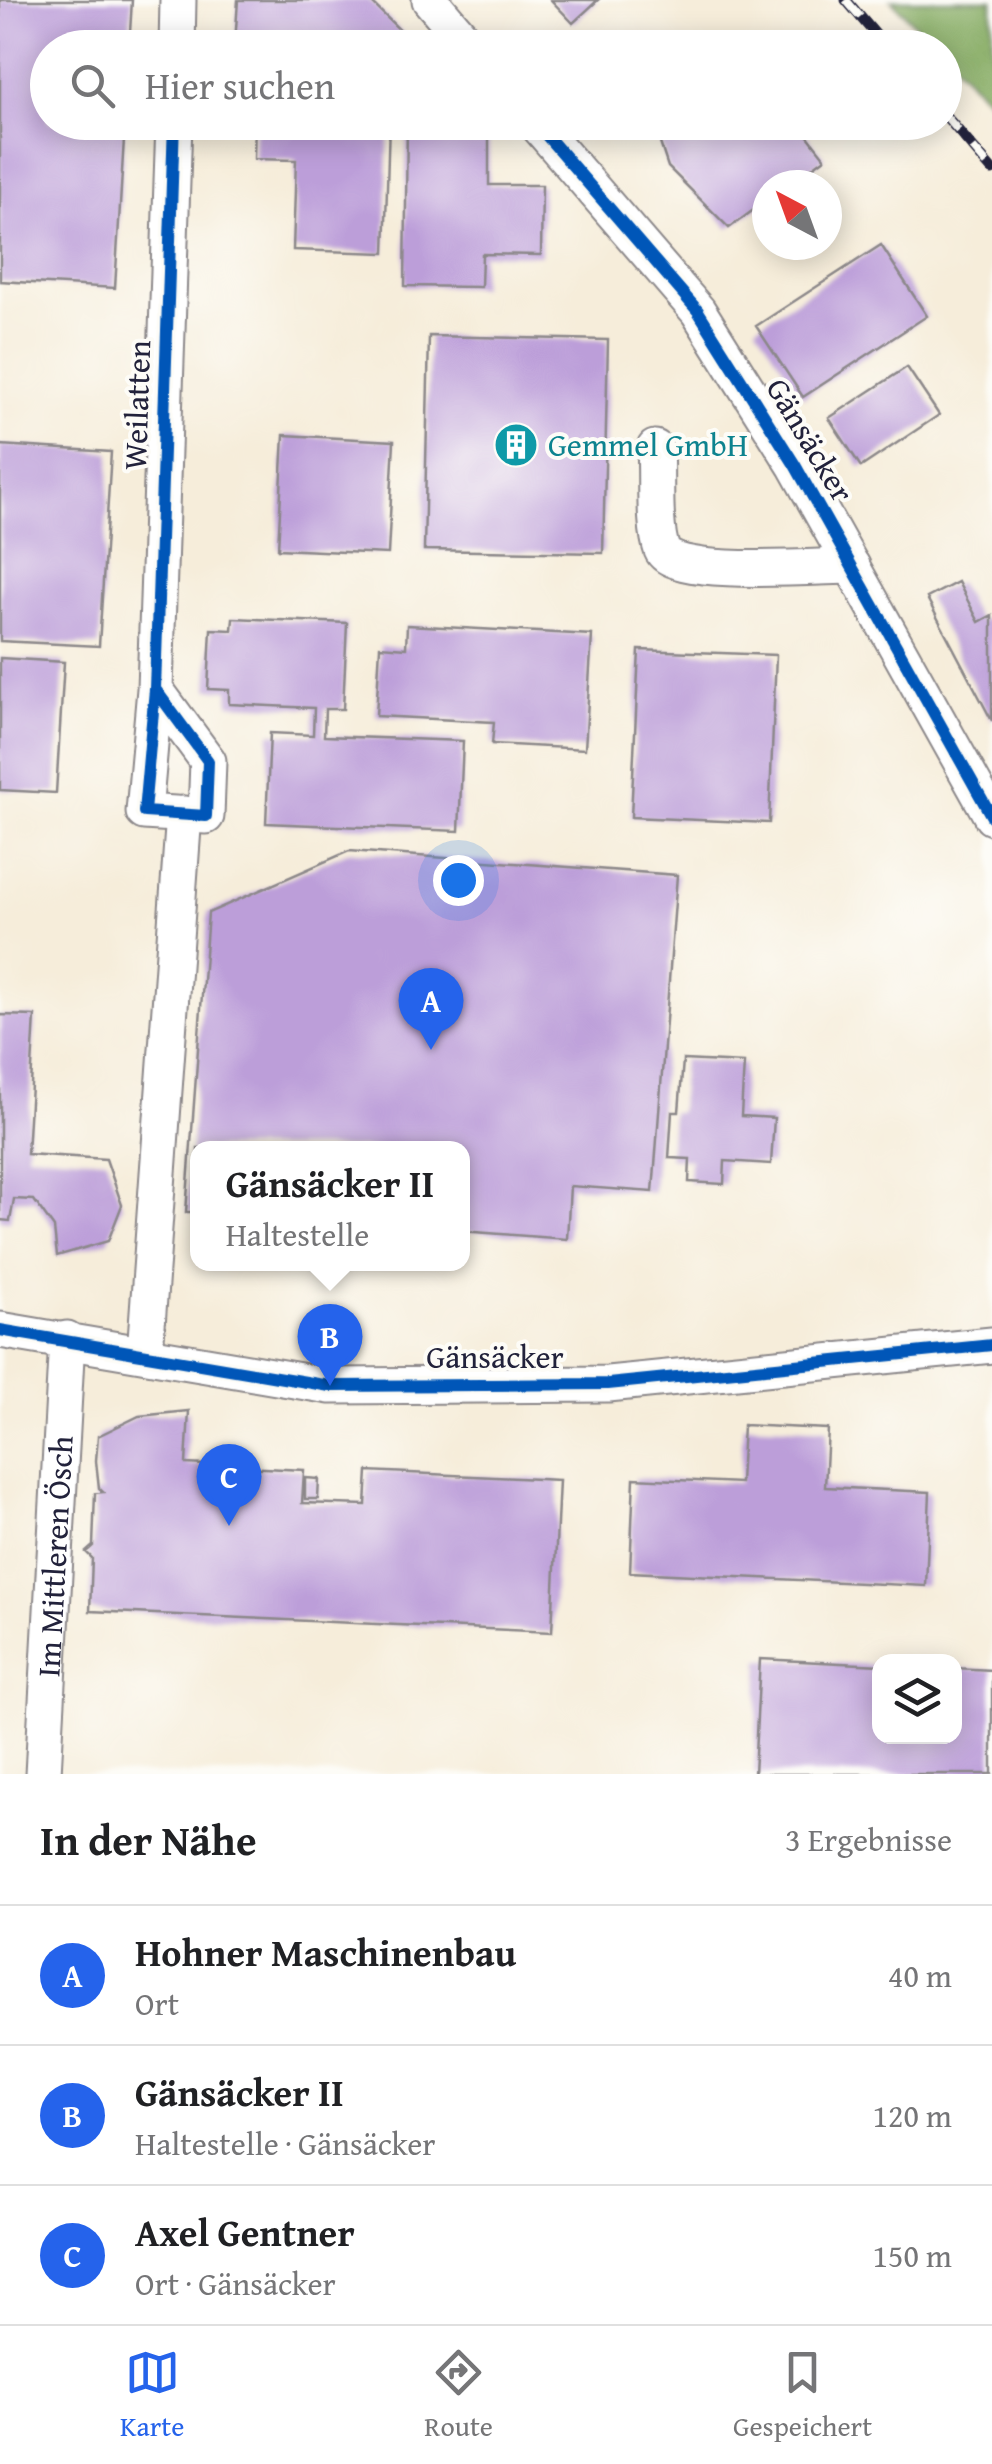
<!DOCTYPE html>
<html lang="de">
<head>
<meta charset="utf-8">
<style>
	:root { --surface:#fff; --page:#f2f2f2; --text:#202124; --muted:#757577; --line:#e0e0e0; --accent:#2563eb }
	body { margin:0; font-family:"Gentium Book Plus",serif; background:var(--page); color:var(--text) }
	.controls { position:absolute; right:30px; bottom:30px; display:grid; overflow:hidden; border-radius:20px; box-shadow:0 5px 25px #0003 }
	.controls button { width:90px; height:90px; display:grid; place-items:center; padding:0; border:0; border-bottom:2px solid var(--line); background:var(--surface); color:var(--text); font:50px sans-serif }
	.compass { position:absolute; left:752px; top:170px; width:90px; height:90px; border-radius:50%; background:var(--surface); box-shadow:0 5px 25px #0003; rotate:319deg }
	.you { position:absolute; left:458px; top:880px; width:35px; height:35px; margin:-25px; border:8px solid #fff; border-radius:50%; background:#1a73e8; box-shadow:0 0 0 15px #1a73e833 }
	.badge { display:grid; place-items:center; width:65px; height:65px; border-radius:50%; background:var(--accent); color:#fff; font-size:32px; font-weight:700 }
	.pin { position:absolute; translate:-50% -82px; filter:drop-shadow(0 2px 5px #0008) }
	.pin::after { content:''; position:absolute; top:52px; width:35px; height:30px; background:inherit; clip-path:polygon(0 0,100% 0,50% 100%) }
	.popup { position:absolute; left:190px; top:1141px; width:280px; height:130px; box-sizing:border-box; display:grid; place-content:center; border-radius:20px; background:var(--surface); filter:drop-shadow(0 2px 8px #0005); font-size:32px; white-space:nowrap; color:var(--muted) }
	.popup b { font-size:38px; color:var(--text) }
	.popup::after { content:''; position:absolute; left:50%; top:100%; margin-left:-20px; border:20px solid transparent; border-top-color:var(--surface) }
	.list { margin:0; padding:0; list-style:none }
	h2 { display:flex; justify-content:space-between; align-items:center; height:130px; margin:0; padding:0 40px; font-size:42px }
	h2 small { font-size:32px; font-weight:400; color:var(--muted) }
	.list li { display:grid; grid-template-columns:65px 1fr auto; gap:30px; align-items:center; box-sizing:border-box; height:140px; padding:0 40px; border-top:2px solid var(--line) }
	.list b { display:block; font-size:38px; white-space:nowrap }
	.list p { margin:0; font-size:32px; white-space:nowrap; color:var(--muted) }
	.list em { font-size:32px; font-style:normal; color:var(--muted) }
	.icon { flex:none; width:55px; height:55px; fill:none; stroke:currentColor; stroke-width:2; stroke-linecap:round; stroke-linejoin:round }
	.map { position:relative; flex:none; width:992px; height:1774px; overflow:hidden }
	.search { position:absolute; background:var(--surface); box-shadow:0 5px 25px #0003; left:30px; right:30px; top:30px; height:110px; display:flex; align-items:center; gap:25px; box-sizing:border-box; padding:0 35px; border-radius:55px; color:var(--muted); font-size:38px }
	.sheet { height:550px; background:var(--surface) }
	nav { display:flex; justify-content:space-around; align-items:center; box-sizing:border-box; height:140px; border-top:2px solid var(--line); background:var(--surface); font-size:28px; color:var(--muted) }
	nav a { display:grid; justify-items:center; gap:5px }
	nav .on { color:var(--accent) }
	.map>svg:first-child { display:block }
	.forest { fill:#82a95f; stroke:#52664d; stroke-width:2.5 }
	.building { fill:#bc9ed9 }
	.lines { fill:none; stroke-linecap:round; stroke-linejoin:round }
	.minor-casing { stroke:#8c888a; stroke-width:39 }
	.minor { stroke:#fff; stroke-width:35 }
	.rail-casing { stroke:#22223b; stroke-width:11 }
	.rail { stroke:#fdfcf7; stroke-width:8; stroke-dasharray:22; stroke-linecap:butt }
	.cycleway-casing { stroke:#fdfcf7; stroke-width:19 }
	.cycleway { stroke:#0057b8; stroke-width:12 }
	.labels { text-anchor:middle; stroke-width:8; stroke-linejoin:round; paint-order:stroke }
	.street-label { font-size:32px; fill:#22223b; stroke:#fdfcf7 }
	.culture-label { font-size:32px; fill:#0d838f; stroke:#fdfcf7; text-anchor:start }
</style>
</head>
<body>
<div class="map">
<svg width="992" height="1774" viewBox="0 0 992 1774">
	<rect width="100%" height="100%" fill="#fdfcf7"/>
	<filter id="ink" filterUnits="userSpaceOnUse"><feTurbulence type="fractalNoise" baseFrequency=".01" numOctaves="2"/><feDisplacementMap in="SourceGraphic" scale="20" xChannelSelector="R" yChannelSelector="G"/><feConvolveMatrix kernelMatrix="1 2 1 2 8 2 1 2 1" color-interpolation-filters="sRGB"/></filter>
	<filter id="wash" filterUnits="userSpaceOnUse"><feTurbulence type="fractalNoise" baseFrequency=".0048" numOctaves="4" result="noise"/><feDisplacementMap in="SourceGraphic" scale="40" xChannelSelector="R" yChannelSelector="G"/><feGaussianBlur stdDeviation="2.25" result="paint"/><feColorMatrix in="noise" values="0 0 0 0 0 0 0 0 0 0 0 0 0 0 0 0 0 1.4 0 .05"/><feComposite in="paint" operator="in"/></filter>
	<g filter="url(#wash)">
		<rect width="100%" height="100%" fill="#f6edda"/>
		<path class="forest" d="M891,0H992V104L945,55L944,48L937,47Z"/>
		<g id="blocks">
			<path class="building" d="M0,0H132L129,48H48V122H125L115,288L0,281Z
				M238,0H369L418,48L235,44Z
				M551,0H598L573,23Z
				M255,122H389L385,253L293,250L296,160L254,159Z
				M407,122H489V185H542L541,255L482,254L481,287L405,286Z
				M671,122H797L825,158L788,185H767V200L729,228L668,167L657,134Z
				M881,245L927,316L803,397L756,326Z
				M429,336L608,340L603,553L424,550Z
				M907,367L939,415L861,467L829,418Z
				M284,435L394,441L388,554L278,549Z
				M0,445L111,452L99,646L0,641Z
				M958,582L979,622L992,615V721L927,598Z
				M233,618L347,623L343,709H325L324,736L463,741L459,831L266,823L270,733L313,735L314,708L229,704V690L208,689L211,629L232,630Z
				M407,625L592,635L585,749L492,744L494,722L376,716L380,646L406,648Z
				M639,650L776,655L769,823L631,817Z
				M0,658L64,662L56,793L0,790Z
				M349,851L677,875L653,1192L570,1186L567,1239L462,1231V1148H198V1212H186L208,913Z
				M0,1015L35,1016L27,1154L106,1159L122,1205L108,1241L57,1256L54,1228L34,1200L14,1199L10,1221L0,1220Z
				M683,1060L744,1063L741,1116L774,1118L771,1164L725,1161L724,1184L689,1182L690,1159L669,1158L672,1112H679Z
				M189,1411L186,1464L304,1470L302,1503L366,1505L368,1471L559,1480L552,1632L90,1611L92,1558L86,1552L93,1546L95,1493L103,1492L99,1488L96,1461L98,1436L139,1416Z
				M743,1425L828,1429L825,1487L930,1492L926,1586L630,1572L634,1478L740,1483Z
				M305,1478L319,1479L318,1499H305Z
				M760,1659L880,1665V1736H954V1668L992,1670V1774H754Z"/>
		</g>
	</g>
	<g filter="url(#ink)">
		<use href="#blocks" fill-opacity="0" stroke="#8c888a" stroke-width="2.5"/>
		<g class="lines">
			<defs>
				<g id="minor">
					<path d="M430,0L471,48"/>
					<path d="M177,48L178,0"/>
					<path d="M535,122L698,311L795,465L992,817"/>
					<path d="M655,448C657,476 653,526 662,550C673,578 821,566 852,566"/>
					<path d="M155,689L208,761L206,816L144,812L155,689L174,122"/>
					<path d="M0,1330L330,1386L608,1384L992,1345"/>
					<path d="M145,1353L184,814"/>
					<path id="s1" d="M43,1774L67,1339"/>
				</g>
			</defs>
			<use href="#minor" class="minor-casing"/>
			<use href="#minor" class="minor"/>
			<defs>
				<path id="rail" d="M846,0L887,48
					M944,114L992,170"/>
			</defs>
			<use href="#rail" class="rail-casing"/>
			<use href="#rail" class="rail"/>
			<defs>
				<path id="cycleway" d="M535,122L698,311L795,465L992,817
					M155,689L208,761L206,816L144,812L155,689L174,122
					M0,1330L330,1386L608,1384L992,1345"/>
			</defs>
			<use href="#cycleway" class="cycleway-casing"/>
			<use href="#cycleway" class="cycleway"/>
		</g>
	</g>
	<defs>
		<symbol id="building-disc" viewBox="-11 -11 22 22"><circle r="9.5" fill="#0f9aa8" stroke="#fdfcf7"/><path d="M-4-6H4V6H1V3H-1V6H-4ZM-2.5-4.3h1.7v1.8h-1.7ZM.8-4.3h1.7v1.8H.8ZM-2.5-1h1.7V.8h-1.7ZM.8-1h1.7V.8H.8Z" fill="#fff"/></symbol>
	</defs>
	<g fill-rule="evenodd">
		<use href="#building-disc" x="491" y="420" width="50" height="50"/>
	</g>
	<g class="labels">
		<g class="street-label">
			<text transform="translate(137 405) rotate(-88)" y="11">Weilatten</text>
			<text transform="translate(810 440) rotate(59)" y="11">Gänsäcker</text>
			<text x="495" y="1368">Gänsäcker</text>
			<text dy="11" stroke="none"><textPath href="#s1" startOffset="218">Im Mittleren Ösch</textPath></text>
		</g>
		<g class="culture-label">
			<text x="548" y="456">Gemmel GmbH</text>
		</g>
	</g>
</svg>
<div class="controls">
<button><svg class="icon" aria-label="layers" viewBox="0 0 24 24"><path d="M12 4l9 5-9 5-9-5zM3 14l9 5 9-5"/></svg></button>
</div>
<svg class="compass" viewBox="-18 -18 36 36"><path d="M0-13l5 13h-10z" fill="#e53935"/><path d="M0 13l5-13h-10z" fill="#757577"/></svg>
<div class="you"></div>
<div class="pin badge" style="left:431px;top:1050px">A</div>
<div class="pin badge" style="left:330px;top:1386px">B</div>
<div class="popup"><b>Gänsäcker II</b>Haltestelle</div>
<div class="pin badge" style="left:229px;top:1526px">C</div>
<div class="search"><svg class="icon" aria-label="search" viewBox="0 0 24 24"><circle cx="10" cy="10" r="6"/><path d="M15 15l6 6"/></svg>Hier suchen</div>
</div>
<section class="sheet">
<h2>In der Nähe<small>3 Ergebnisse</small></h2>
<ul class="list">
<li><span class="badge">A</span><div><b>Hohner Maschinenbau</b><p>Ort</p></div><em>40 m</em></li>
<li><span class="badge">B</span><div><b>Gänsäcker II</b><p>Haltestelle · Gänsäcker</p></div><em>120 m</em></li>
<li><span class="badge">C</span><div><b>Axel Gentner</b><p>Ort · Gänsäcker</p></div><em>150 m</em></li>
</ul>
</section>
<nav>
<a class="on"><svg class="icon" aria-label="map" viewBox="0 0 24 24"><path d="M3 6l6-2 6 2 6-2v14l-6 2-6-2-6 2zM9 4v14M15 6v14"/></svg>Karte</a>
<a><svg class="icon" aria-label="directions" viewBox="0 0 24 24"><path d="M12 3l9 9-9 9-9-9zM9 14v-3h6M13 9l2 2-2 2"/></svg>Route</a>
<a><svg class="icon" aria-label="saved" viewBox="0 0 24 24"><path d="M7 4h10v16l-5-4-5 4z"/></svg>Gespeichert</a>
</nav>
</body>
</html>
